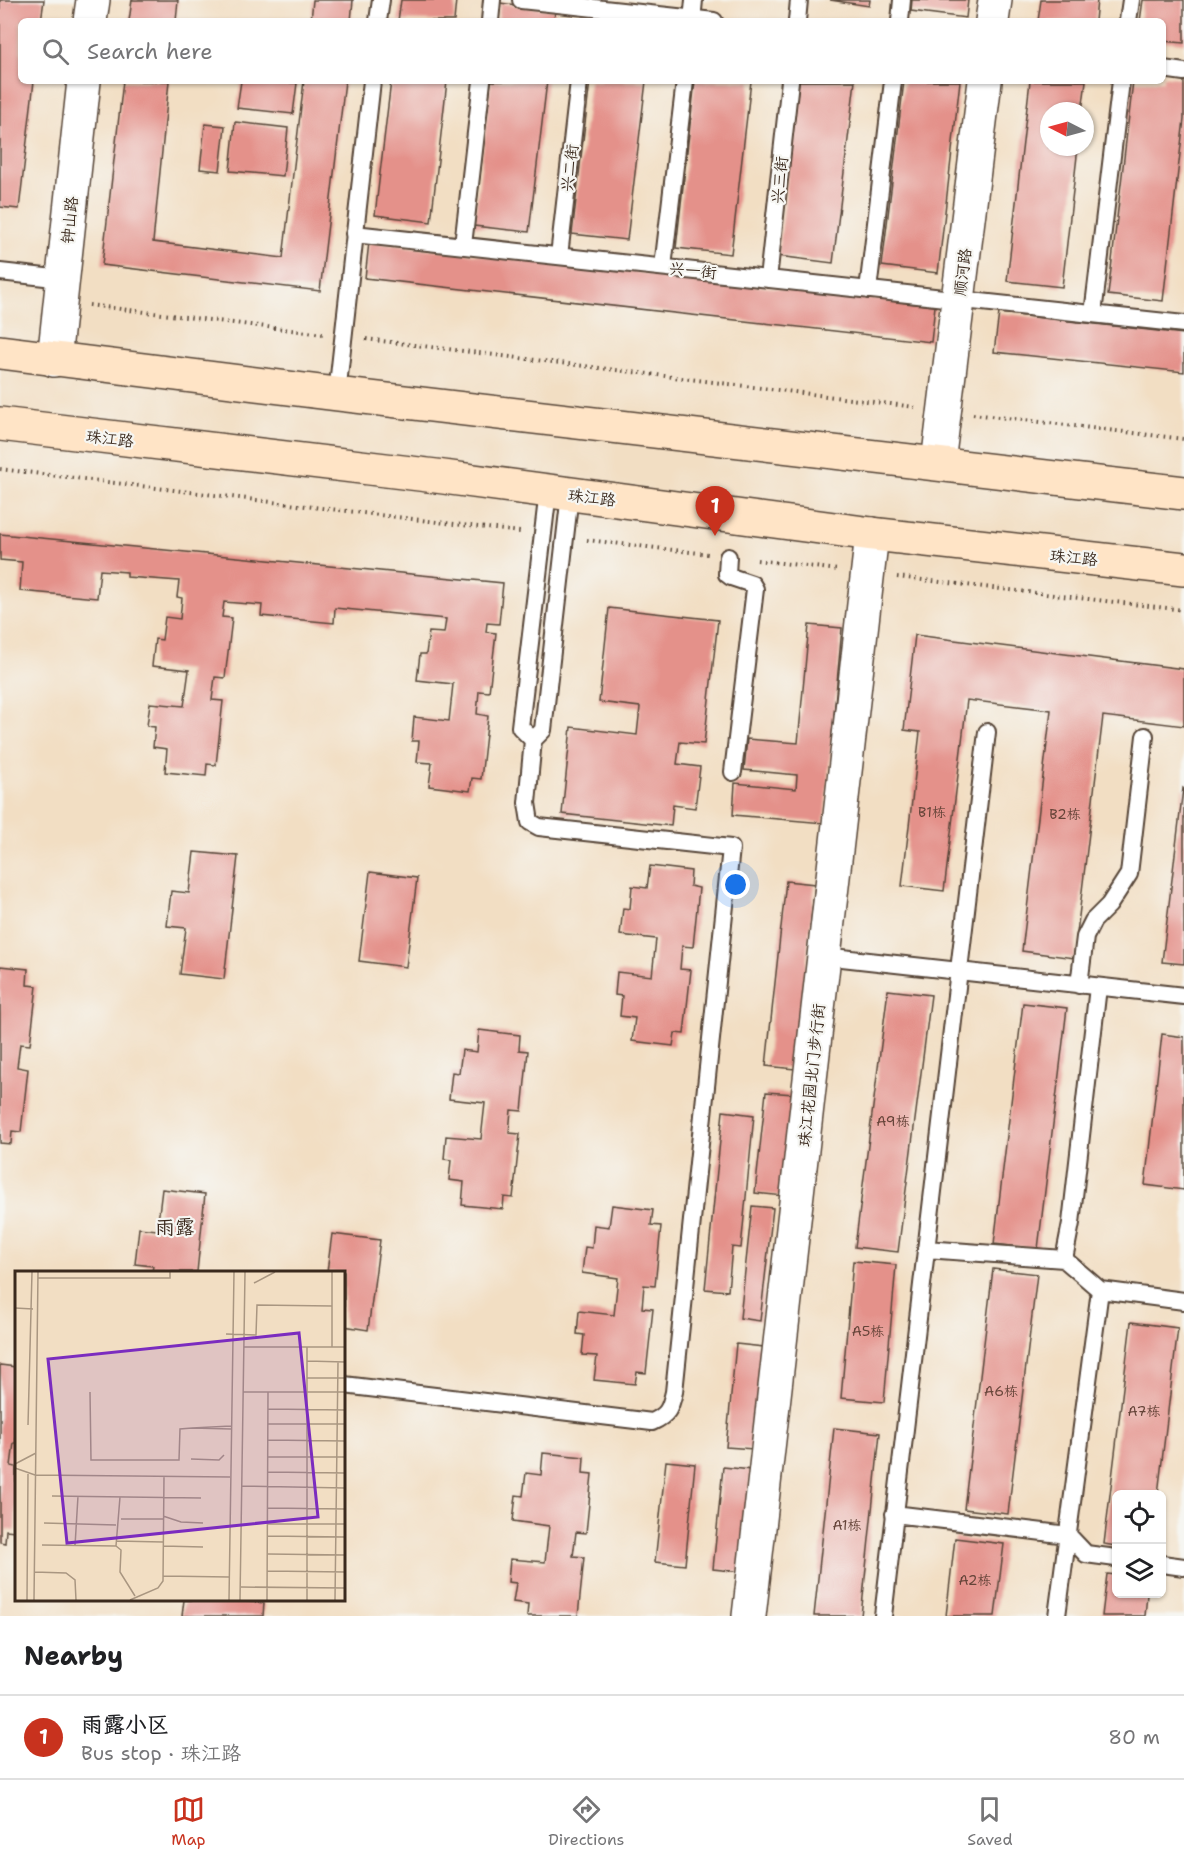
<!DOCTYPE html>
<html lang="en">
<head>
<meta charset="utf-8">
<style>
	:root { --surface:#fff; --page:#f2f2f2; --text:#202124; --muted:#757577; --line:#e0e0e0; --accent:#c8321e }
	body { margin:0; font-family:"Shantell Sans","LXGW WenKai TC",sans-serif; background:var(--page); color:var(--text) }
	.controls { position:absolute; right:18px; bottom:18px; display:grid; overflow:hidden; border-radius:9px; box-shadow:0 2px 4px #0004 }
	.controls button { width:54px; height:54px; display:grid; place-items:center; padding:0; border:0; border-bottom:2px solid var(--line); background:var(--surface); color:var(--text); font:30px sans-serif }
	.compass { position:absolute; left:1040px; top:102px; width:54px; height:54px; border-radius:50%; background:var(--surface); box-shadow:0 2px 4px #0004; rotate:276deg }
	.you { position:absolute; left:736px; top:885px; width:21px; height:21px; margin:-15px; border:4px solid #fff; border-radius:50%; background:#1a73e8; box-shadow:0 0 0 9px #1a73e833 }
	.badge { display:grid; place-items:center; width:39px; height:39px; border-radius:50%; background:var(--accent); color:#fff; font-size:20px; font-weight:700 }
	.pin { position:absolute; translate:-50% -50px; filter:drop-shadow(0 2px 3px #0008) }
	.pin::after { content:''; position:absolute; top:32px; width:21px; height:18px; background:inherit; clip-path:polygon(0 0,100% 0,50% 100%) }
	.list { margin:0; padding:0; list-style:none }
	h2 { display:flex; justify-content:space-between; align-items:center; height:78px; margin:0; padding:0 24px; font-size:26px }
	h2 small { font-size:20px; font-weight:400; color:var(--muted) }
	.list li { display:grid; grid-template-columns:39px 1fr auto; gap:18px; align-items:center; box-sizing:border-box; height:84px; padding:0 24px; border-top:2px solid var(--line) }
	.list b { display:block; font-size:22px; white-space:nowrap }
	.list p { margin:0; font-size:20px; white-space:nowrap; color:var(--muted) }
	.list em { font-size:20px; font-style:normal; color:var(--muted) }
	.icon { flex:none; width:33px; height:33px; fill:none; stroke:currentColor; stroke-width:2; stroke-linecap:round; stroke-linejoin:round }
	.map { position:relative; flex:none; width:1184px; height:1616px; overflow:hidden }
	.search { position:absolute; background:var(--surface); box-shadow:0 2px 4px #0004; left:18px; right:18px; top:18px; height:66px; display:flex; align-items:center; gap:15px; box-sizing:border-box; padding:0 21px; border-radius:9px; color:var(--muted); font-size:22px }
	.sheet { height:162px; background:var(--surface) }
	nav { display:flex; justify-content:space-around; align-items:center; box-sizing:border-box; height:84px; border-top:2px solid var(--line); background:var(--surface); font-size:16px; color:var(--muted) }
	nav a { display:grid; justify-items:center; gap:3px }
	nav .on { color:var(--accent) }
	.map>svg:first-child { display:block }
	.building { fill:#e4918a }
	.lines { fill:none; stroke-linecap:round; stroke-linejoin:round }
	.lane-casing { stroke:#564537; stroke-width:20 }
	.street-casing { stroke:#564537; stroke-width:36 }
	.secondary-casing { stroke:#564537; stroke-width:36 }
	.path { stroke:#564537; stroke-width:4; stroke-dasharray:1.5 4.5; stroke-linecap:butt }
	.lane { stroke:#fff; stroke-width:16 }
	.street { stroke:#fff; stroke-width:33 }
	.secondary { stroke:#ffe4c6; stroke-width:33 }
	.labels { text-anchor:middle; stroke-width:4.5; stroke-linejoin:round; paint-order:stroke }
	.number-label { font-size:14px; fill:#654439 }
	.street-label { font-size:16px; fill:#3b2a1e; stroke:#f6f6f2 }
	.quarter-label { font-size:20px; fill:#3b2a1e; stroke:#f6f6f2 }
	.inset-road { fill:none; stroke:#a99681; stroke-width:1.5 }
	.view { fill:#7b2cbf; fill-opacity:0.15; stroke:#7b2cbf; stroke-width:3 }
	.inset-edge { fill:none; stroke:#3b2a1e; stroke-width:3 }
</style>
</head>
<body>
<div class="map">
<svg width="1184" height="1616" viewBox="0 0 1184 1616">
	<rect width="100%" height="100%" fill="#f6f6f2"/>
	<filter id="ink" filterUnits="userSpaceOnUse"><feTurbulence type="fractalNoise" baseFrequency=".0167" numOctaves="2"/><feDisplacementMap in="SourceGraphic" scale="12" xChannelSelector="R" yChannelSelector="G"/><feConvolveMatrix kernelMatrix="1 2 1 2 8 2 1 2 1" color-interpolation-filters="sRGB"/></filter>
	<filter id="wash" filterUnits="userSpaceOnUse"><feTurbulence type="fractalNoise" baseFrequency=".008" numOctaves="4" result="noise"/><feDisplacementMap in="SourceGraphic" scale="24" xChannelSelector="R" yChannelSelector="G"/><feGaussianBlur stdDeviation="1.35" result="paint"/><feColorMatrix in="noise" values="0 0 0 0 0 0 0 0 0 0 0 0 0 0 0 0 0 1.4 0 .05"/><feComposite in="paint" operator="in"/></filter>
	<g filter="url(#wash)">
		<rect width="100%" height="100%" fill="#f2dec3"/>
		<g id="blocks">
			<path class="building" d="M0,0H44L41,21H21V81H34L19,209L0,207Z
				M132,0H178L176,21H129Z
				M313,0H353L351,21H311Z
				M401,0H456L454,21H398Z
				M830,0H870L869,6Z
				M912,0H968L966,18L911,11Z
				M1041,0H1097L1095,21H1038Z
				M1143,0H1184V43L1163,41V21H1140Z
				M500,3L555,10L554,21H498Z
				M598,11L653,21H597Z
				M1163,76L1184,78V119L1163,301L1108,295L1133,81H1163Z
				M123,81H169L153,242L283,258L304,81H345L320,291L102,265Z
				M241,81L297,83L293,114L237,108Z
				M391,81H447L431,222L375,215Z
				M491,81H547L529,232L474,226Z
				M590,81H646L627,240L572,234Z
				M695,81H751L731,254L676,248Z
				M799,81H855L833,263L778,256Z
				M904,81H960L938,273L882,266Z
				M1030,81H1086L1082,111H1049V147H1078L1062,287L1007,281Z
				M235,122L288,128L283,176L230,171Z
				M205,124L225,126L220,171L200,169Z
				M369,242L935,306L931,342L365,278Z
				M999,313L1184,334V372L994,352Z
				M0,534L503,583L499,624L487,623L486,632L496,633L489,692L479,691L477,714L488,716L481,779L472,778L470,791L429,786L432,763L417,762L419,741H412L414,717L449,721L453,684L417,680L420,654H426L429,632L444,633L446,619L335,608L334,623L261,616L262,605L224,602L222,617L232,618L225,678L215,677L212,700L223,701L216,765L207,764L206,776L165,772L167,749L153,747L155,727L147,726L150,703L184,706L189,670L152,666L155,639L162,640L165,617L180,619L182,598L177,597L179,581L127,577V572L100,570L97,598L20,591L22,562L0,560Z
				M609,608L718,620L704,744L680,742L677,764L700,767L695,808L673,805L671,826L562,814L571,727L637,735L640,707L599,702Z
				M809,625L842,628L824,823L733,815L735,783L796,789L797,775L744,770L747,739L798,743Z
				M915,635L1184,669V726L1103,716L1074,958L1022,951L1051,710L967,700L944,891L902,886L920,732L904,730Z
				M1183,788L1184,789V964L1162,962Z
				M194,852L238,856L224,979L180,974L186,928L167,926L171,891L189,893Z
				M650,866L691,871L690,886L699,888L693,947L682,946L680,969L691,970L684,1034L675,1033L673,1046L632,1041L635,1018L620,1016L622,996L615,995L617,972L652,976L656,939L620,935L623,908L630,909L632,886L647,888Z
				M370,872L417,878L406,967L359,961Z
				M786,881L815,884L795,1069L766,1066Z
				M0,966L28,969L27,985L37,986L30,1045L20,1044L17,1067L28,1069L21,1132L12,1131L11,1144L0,1143Z
				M888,990L931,995L898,1252L855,1247Z
				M1023,1003L1067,1008L1038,1249L994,1244Z
				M479,1030L520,1035L519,1050L528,1051L522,1111L511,1110L509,1133L520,1134L513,1198L504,1197L503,1209L462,1205L464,1182L449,1180L451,1160L444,1159L446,1136L481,1139L485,1103L449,1099L452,1072L459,1073L462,1050L477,1052Z
				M1162,1034L1184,1037V1190L1145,1185Z
				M766,1092L794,1094L784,1196L755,1193Z
				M723,1111L754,1115L741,1248L732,1247L728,1291L705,1289Z
				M162,1189L205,1194L197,1272H152L153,1266L135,1264L139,1228L157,1230Z
				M612,1205L653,1210L651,1225L661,1226L655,1286L644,1285L642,1308L653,1309L646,1373L637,1372L635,1384L594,1380L597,1356L582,1355L584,1335L577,1334L579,1311L614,1315L618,1278L582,1273L585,1247L592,1248L594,1225L609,1227Z
				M752,1206L773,1208L760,1321L740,1318Z
				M332,1234L380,1240L368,1330L344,1326V1272H327Z
				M853,1261L896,1265L884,1402L841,1398Z
				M993,1269L1037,1274L1008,1514L964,1509Z
				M1131,1322L1178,1328L1158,1494H1116V1546L1104,1544Z
				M736,1344L764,1347L754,1449L726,1447Z
				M0,1365L16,1367V1443H14L11,1466L16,1467V1515L15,1531L6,1530L5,1543L0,1542Z
				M834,1428L880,1433L861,1616H814Z
				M543,1453L584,1457L583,1473L592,1474L586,1533L576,1532L573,1556L584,1557L578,1616H527L528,1604L513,1602L516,1583L508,1582L510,1559L545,1562L549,1526L513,1521L516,1495L523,1496L526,1473L541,1475Z
				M666,1461L695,1464L685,1565L655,1562Z
				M723,1467L751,1470L741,1572L713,1569Z
				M955,1538L1004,1544L995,1616H946Z
				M1107,1574L1116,1575V1594H1147L1145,1616H1102Z
				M184,1600H234L264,1603L263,1616H182Z"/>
		</g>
	</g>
	<g filter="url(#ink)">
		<use href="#blocks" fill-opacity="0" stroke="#564537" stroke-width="1.5"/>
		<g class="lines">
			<defs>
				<path id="lane" d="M521,0L714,21
					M378,21L381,0
					M490,21L492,0
					M692,21L694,0
					M797,21L799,0
					M900,21L902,0
					M1128,21L1131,0
					M1163,69L1184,72
					M354,234L1184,324
					M463,245L482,81
					M559,256L579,81
					M663,267L685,81
					M0,272L63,279
					M768,279L790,81
					M868,290L893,81
					M1093,314L1121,81
					M337,394L372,81
					M548,491L520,727L533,740L543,730L570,494
					M728,557L727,574L731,577L752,584L755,589L733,772
					M824,956L1184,996
					M1079,985L1085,937L1093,921L1109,905L1129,874L1145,736
					M926,1249L1064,1259L1100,1290L1184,1301
					M1064,1259L1071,1223L1098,987
					M344,1385L652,1422C668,1415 670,1409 674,1392L731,848L539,827L530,822L527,803L533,740
					M894,1514L1068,1535L1086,1554L1116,1558
					M1162,1564L1184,1567
					M883,1616L987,732
					M1057,1616L1100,1290"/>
				<path id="street" d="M90,21L93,0
					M992,21L995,0
					M54,360L84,81
					M938,463L985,81
					M749,1616L872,534"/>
				<path id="secondary" d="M0,352L337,394L1184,493
					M0,424L436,476L872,534L1184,569"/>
			</defs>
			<use href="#lane" class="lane-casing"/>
			<use href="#street" class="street-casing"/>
			<use href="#secondary" class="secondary-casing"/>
			<path class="path" d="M89,305L323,334
				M366,339L915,407
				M973,414L1184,439
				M0,469L520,532
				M587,540L708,554
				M757,560L839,570
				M897,577L1184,610"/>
			<use href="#lane" class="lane"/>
			<use href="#street" class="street"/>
			<use href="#secondary" class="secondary"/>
		</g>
	</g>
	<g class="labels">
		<g class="number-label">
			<text x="932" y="817">B1栋</text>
			<text x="1065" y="819">B2栋</text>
			<text x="893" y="1126">A9栋</text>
			<text x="868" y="1336">A5栋</text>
			<text x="1001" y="1396">A6栋</text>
			<text x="1144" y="1416">A7栋</text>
			<text x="847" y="1530">A1栋</text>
			<text x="975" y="1585">A2栋</text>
		</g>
		<g class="street-label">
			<text transform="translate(569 168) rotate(-83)" y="6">兴二街</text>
			<text transform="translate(779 180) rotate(-84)" y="6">兴三街</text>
			<text transform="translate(69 220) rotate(-84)" y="6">钟山路</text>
			<text transform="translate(693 270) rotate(6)" y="6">兴一街</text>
			<text transform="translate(962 272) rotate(-83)" y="6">顺河路</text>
			<text transform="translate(110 438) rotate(7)" y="6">珠江路</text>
			<text transform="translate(592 497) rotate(7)" y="6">珠江路</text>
			<text transform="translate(1074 557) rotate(6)" y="6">珠江路</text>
			<text transform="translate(811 1075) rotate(-84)" y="6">珠江花园北门步行街</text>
		</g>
		<g class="quarter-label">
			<text x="175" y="1234">雨露</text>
		</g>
	</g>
	<g transform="translate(15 1271)">
		<rect width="330" height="330" fill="#f2dec3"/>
		<path class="inset-road" d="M23,7H155V1M239,12L260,1M0,37L18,38M211,63L241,64L242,34L317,35M229,76H330M317,76V1M292,90L330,91M292,107H330M75,121L76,189H164L165,158L177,157M228,121H330M253,138L330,139M253,153H330M13,154L17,1M216,158L177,157L216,155M253,169L330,170M253,186H330M176,188L204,189L209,184M0,193L21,182M0,197L20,204L215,206M253,201L330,202M227,215L330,217M37,225L186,227M105,226L101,275L106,279L105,301L120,325M253,237L330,238M148,245L166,251L188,252M106,248H148M29,252L101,254M253,253H330M253,265L330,266M101,270L148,271M27,274L101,275M60,275L63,225M148,275L188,276M253,283L330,284M252,300L330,301M19,301L51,302L60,309L61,329M148,305L214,306M226,316L330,317M12,329L13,203M19,329L23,1M115,329L143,317L148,310L149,205M214,329L219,1M225,329L230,1M252,329L253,121M292,329V76M320,329L323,91"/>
		<path class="view" d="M284,62L303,246L52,272L33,88Z"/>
		<rect width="330" height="330" class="inset-edge"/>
	</g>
</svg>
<div class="controls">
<button><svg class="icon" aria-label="locate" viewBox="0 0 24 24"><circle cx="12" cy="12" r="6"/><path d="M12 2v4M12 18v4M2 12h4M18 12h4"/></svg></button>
<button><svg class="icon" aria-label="layers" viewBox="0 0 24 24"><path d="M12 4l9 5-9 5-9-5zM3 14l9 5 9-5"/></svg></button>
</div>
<svg class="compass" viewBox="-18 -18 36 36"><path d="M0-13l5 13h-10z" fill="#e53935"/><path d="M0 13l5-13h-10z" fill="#757577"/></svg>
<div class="you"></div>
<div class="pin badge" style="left:715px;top:536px">1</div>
<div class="search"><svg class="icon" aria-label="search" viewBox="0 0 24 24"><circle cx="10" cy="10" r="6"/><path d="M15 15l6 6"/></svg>Search here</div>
</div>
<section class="sheet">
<h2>Nearby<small></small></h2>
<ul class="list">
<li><span class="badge">1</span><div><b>雨露小区</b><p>Bus stop · 珠江路</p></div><em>80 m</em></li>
</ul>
</section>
<nav>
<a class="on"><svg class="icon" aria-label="map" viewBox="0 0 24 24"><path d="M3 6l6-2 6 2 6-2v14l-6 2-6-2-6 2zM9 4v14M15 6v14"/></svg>Map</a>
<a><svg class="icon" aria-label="directions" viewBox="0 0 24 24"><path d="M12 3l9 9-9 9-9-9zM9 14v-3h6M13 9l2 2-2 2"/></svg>Directions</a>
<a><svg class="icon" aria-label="saved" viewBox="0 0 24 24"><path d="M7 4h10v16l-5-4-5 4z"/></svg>Saved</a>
</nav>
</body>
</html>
